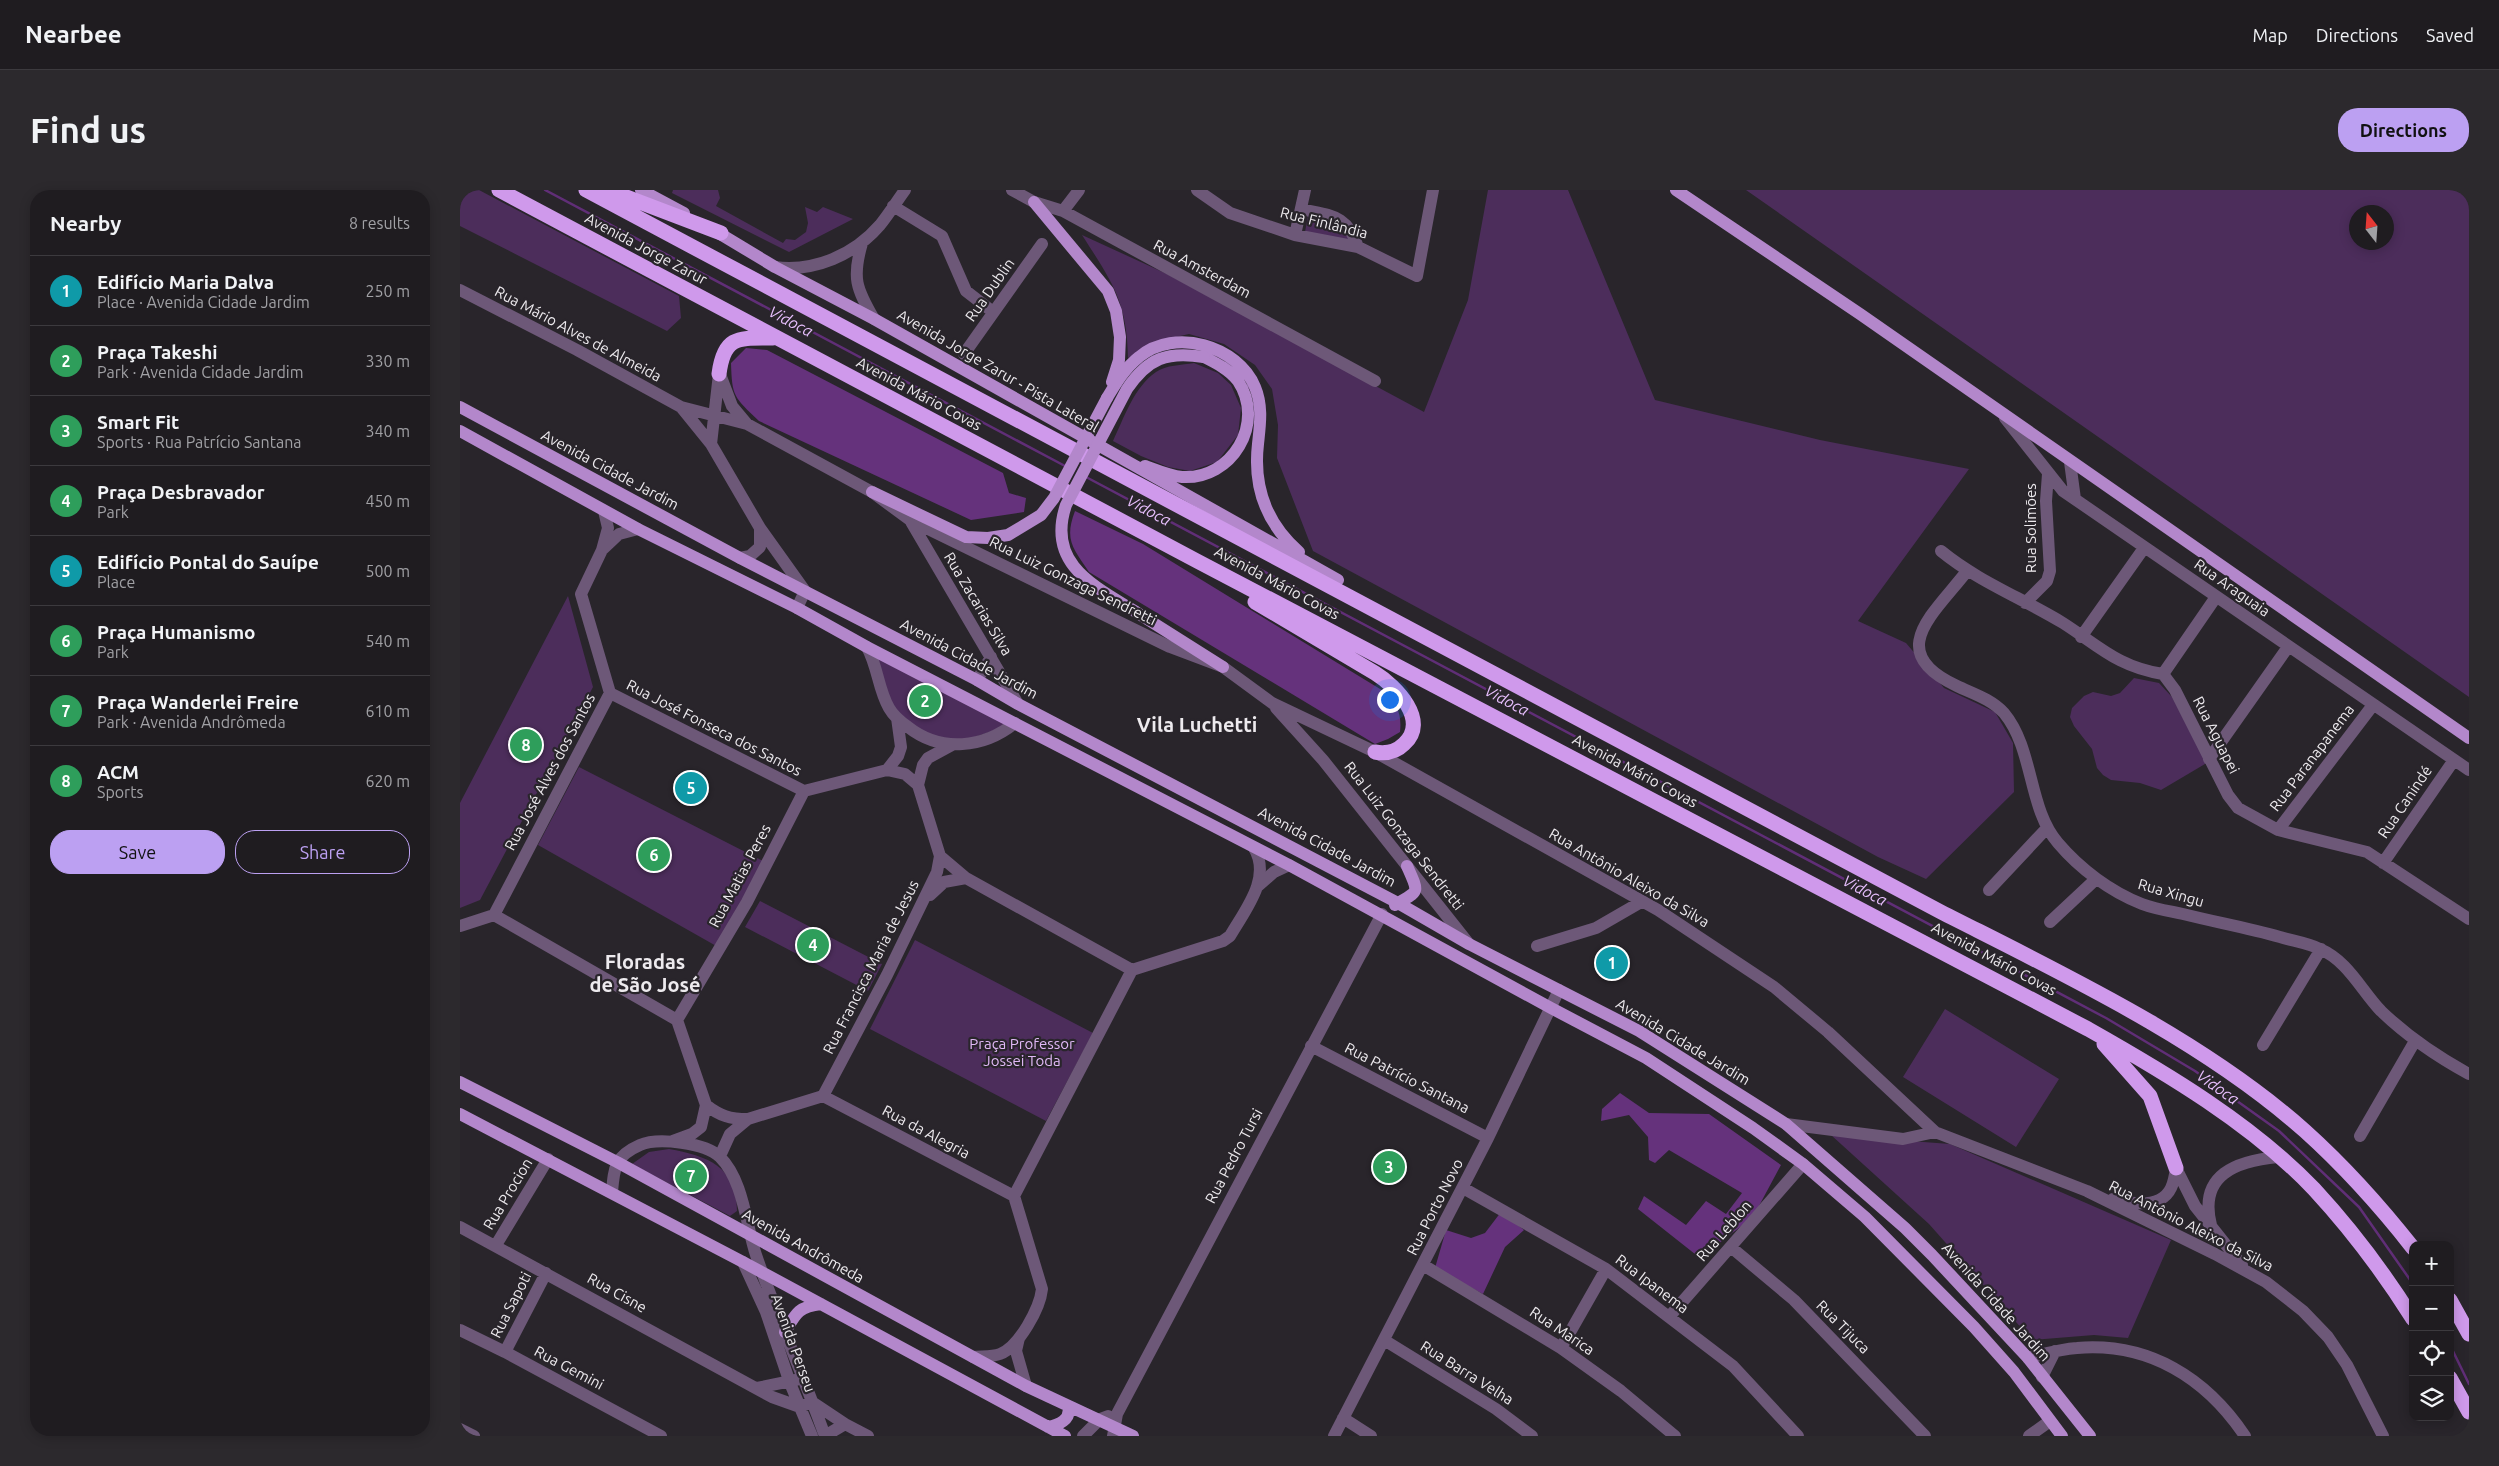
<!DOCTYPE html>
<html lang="en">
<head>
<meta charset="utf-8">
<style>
	:root { --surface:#1f1c20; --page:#2c292d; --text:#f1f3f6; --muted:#a1a1a5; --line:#3c3a3e; --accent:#bca0f2 }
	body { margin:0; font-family:Ubuntu,sans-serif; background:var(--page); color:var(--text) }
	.controls { position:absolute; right:15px; bottom:15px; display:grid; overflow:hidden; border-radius:10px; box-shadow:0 2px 12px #0003 }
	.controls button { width:45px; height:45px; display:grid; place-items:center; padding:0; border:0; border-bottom:1px solid var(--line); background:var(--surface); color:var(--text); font:25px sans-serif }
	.compass { position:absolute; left:1889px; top:15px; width:45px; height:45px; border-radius:50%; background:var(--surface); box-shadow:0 2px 12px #0003; rotate:343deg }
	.you { position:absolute; left:929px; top:509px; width:18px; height:18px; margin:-12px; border:4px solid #fff; border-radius:50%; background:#1a73e8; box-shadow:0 0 0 8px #1a73e833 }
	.badge { display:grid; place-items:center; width:32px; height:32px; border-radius:50%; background:var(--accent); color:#fff; font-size:16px; font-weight:700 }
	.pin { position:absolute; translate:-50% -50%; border:2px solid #fff; box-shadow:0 1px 5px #0006 }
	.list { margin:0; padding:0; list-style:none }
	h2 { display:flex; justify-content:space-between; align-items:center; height:65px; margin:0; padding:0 20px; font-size:21px }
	h2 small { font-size:16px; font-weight:400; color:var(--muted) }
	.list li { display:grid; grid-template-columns:32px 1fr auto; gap:15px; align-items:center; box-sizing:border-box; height:70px; padding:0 20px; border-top:1px solid var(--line) }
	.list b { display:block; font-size:19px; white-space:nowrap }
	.list p { margin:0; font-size:16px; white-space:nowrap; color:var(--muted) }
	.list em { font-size:16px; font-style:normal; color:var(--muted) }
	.actions { display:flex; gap:10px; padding:15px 20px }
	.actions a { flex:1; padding:11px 0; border:1px solid var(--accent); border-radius:20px; text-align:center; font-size:18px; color:var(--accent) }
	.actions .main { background:var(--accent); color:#111 }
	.icon { flex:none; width:28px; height:28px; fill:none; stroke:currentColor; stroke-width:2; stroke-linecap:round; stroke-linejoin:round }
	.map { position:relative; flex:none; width:2009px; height:1246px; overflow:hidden; border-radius:20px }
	header { display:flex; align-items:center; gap:30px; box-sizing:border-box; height:70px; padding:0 25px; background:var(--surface); border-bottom:1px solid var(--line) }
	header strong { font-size:24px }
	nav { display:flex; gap:28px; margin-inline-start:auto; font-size:18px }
	.intro { display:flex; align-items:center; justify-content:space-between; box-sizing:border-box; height:120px; padding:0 30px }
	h1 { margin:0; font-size:35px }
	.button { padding:12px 22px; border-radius:20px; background:var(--accent); color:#111; font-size:18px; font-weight:700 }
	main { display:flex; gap:30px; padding:0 30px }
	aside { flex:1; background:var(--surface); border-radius:20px; box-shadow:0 2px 12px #0003 }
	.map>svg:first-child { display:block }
	.green { fill:#4c2d5b; fill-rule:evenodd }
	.forest { fill:#65327c }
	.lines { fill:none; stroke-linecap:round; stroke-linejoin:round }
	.stream { stroke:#602e77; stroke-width:2.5 }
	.minor { stroke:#6d5878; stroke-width:12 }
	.major { stroke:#b387cb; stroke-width:12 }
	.highway { stroke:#cf99eb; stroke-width:15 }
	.major-bridge { stroke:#b387cb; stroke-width:12 }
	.labels { text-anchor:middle; stroke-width:4.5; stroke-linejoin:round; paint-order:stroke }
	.street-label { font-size:15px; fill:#edeaee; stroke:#29252b }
	.park-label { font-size:15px; fill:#e0b8f6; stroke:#29252b }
	.water-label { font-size:16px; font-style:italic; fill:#e6befc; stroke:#29252b }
	.district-label { font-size:20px; font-weight:bold; fill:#edeaee; stroke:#29252b }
</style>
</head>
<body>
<header>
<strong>Nearbee</strong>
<nav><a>Map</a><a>Directions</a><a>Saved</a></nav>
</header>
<div class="intro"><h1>Find us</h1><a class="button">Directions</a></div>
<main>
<aside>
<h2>Nearby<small>8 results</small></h2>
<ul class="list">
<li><span class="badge" style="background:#0f9aa8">1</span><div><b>Edifício Maria Dalva</b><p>Place · Avenida Cidade Jardim</p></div><em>250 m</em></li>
<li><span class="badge" style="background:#2e9e5b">2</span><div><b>Praça Takeshi</b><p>Park · Avenida Cidade Jardim</p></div><em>330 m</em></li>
<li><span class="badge" style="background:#2e9e5b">3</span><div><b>Smart Fit</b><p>Sports · Rua Patrício Santana</p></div><em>340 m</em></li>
<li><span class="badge" style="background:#2e9e5b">4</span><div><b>Praça Desbravador</b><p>Park</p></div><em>450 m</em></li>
<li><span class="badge" style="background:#0f9aa8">5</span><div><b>Edifício Pontal do Sauípe</b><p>Place</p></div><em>500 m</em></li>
<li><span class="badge" style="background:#2e9e5b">6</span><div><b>Praça Humanismo</b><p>Park</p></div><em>540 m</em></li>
<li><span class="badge" style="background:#2e9e5b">7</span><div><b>Praça Wanderlei Freire</b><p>Park · Avenida Andrômeda</p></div><em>610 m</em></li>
<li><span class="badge" style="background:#2e9e5b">8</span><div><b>ACM</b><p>Sports</p></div><em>620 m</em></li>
</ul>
<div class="actions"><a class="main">Save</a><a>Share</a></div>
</aside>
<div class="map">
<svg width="2009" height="1246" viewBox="0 0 2009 1246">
	<rect width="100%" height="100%" fill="#29252b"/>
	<path class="green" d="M0,0H19L219,106L221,128L207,141L0,36Z
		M213,0H258L260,8L256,16L323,53L326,49L335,50L346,42L348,33L345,17L357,22L363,17L393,29L329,62L212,3Z
		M1028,0H1108L1195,210L1360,250L1509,279L1398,431L1446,453L1484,498L1535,522L1553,553L1554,602L1466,689L1418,667L853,361L817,268L818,235L812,199L795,175L764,154L729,144L694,152L668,168C667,111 652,92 622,45L707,84L964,222L1008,110Z
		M1286,0H2009V507ZM1896,22H1926V52H1896Z
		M848,26L881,35L891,50L845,42Z
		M734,173L758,183L771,195L781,218L778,245L757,272L730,281L708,277L681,266L653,251C664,228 674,197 696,182C706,175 722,175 734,173Z
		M108,406L133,497L20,710L0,718V613Z
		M407,457L555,533L492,555L437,528Z
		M1674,488L1699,493L1712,507L1746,571L1745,574L1701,600L1680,593L1651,590L1643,585L1637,578L1632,559L1614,536L1610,527L1612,518L1624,506L1633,502L1651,506L1660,503Z
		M119,577L303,671L258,757L78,655Z
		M300,711L422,774L408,801L285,737Z
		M455,750L633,843L586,931L410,839Z
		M1485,819L1599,889L1556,957L1443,887Z
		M1371,945L1490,954L1711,1050L1668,1148L1634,1145L1572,1150L1469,1034Z
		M209,959C247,966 277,976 277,1021L270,1026L172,974L189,962Z"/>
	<path class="forest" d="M286,158L307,160L543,283L549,303L566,308L564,322L511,330L299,231C274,207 272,207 271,173Z
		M615,321L683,354L925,502C937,514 942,524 940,542L928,549L915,554L629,382C613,358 604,350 615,321Z
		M1160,903L1189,923L1249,924L1321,975L1293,1027L1240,1068L1178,1019L1184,1006L1226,1035L1246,1011L1266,1024L1282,1003L1209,960L1195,973L1189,970L1188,947L1169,925L1141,931L1142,919Z
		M1041,1022L1064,1040L1045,1057L1023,1104L975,1078L986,1040L1011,1048L1025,1043Z"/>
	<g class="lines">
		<path class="stream" d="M85,0L605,276
			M626,287L1646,828L1735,881L1819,941L1899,1017L1953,1094
			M1990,1155L2009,1194"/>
		<path class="minor" d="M552,0L574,12L603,21L915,191
			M737,0L770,23L835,45L898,57L957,86L973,0
			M433,16L482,46L506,101L533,122
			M841,19C871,26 887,24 898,57
			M603,21L619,0
			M835,45L845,0
			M402,53C392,88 396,98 414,129
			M315,77C355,82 394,65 420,35C429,24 437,11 445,0
			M0,100L117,160L221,217L287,234L412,302L450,330L710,457L763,477L812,513L915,562L1198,720L1314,797L1368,842L1475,942
			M504,164L582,54
			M261,187L272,216L287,234
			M221,217L251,254L300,338L345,401L337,418
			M1545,228L1603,301L2009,580
			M251,254L259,184
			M1610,272L1615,309
			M144,321L148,338L142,360L159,344L178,339
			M450,330L558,514
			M1481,361C1519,392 1562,408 1603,433C1639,456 1658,477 1703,484L1715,500L1768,605L1778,618L1818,640L1907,662L2009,729
			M280,368L290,366L300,357V338
			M1507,381C1474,424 1423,462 1497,496C1514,504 1531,509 1544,523C1574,559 1568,619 1598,653C1620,679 1651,702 1682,714C1695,719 1709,721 1723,724C1755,732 1788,738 1820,747C1833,751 1848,753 1860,759C1888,771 1901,800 1921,821C1948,847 1976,866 2009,884
			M1565,413L1587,391L1590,381L1586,311L1588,284
			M1621,447L1684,358
			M407,457C418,477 418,499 429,518C434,527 441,532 448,537C481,563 524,558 555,533
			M1703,484L1756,407
			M517,490L531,467
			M150,503L344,601
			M816,518L863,570L1009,754
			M1749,569L1828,457
			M427,580L445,584L458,595
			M1818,640L1913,515
			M480,666L506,688L672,780
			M1923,673L1994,570
			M798,696L814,682L829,675
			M1529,700L1587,638
			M470,705L484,692L506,688
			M34,725L217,830
			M1590,732L1636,689
			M0,736L34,725L150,503L121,404L142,360
			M1077,756L1136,738L1181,712
			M1803,855L1861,759
			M851,856L1028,948
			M363,906L554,1006
			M246,915C260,926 270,929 288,929
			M1326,934L1443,949L1475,942L1627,1001L1755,1064L1806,1092L1843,1121L1868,1147L1887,1175L1923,1246
			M1900,946L1955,851
			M213,951L232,944L241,937L246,915L217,830L287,712L344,601L427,580L438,566L441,557L437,528
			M260,966L270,944L288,929L363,906L427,785L477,682L480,666L458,595L463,575L468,568L492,555
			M1716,978L1735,1016L1782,1075
			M1003,998L1146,1079L1273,1176L1338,1246
			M152,1002C154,977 155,966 180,955C198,947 246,953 260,967C284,991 286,1036 296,1065C317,1126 343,1185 365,1246
			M1653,1009C1672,1014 1701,1019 1711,998C1714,992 1715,985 1716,978
			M1751,1035C1738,984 1777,971 1818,967
			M0,1037L312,1207L340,1217L352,1212L385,1234
			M36,1055L88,969
			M1272,1058L1334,1110L1465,1246
			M283,1072L306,1122L330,1193L352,1246
			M963,1075L1101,1158L1161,1201L1215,1246
			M1209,1127L1343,974
			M0,1140L45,1162L201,1246
			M559,1148L556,1161L566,1196
			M924,1150L1036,1219L1072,1246
			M1101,1158L1146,1079
			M45,1162L86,1083
			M513,1167C522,1166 532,1167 540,1164C559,1157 580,1118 582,1099L554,1006L672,780L763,751L770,746C785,720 812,688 794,658
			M1568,1168C1584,1164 1600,1159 1617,1158C1689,1152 1746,1188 1785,1246
			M1582,1187L1595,1161
			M297,1198L336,1190
			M883,1228L911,1246
			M0,1239L14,1246
			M365,1246L385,1234L408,1246
			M623,1246L640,1229L648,1226
			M653,1246L657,1224L922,724
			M874,1246L1028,948L1099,800
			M1569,1246L1590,1231"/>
		<path class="major" d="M181,0L224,23
			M1216,0L1400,124L2009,548
			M574,12L648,101L656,121L660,147L659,170L652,192
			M252,39L315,77L414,129L878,390
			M647,208C656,193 665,178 679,167C715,137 778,156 795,197C803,216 800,235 798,254C793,297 806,333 839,362
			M0,217L280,368L517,490L558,514L938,713L1009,754L1179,841L1326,934L1445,1038L1472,1065L1568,1168L1630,1246
			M0,241L178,339L337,418L407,457L829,675L1091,818L1186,868L1293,938L1343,974L1405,1027L1514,1137L1554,1182L1602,1246
			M685,276C696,280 710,286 722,287C772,290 806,233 778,191C770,180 756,173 744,167
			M676,422L763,477
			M935,715C959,700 960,705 947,676
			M0,892L157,972L566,1196L673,1246
			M0,924L283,1072L605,1246
			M325,1142C336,1123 338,1117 361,1114
			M588,1237C598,1235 612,1230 608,1216"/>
		<path class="highway" d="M39,0L737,371L1628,839C1706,883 1792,934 1854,999C1891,1039 1924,1083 1953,1129
			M126,0L1481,722C1603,784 1743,850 1845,941C1885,977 1920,1016 1953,1058
			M148,0L261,43
			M259,184C264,145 279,148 313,148
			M795,412L915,483C936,496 970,531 944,554C936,562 926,564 915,562
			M1644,854L1690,906L1716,978
			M1990,1110L2009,1144
			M1990,1188L2009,1222"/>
		<path class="major-bridge" d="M412,302L506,347L528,348L548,345L581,325L594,308L647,208
			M676,422C634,396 586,374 606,315L667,199C688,168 707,161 744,167"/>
	</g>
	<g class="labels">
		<g class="street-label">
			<text transform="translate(864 33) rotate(14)" y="5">Rua Finlândia</text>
			<text transform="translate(186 59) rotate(28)" y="5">Avenida Jorge Zarur</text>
			<text transform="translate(742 79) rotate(28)" y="5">Rua Amsterdam</text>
			<text transform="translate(530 100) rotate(-55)" y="5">Rua Dublin</text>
			<text transform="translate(118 144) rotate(28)" y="5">Rua Mário Alves de Almeida</text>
			<text transform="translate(538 181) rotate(30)" y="5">Avenida Jorge Zarur - Pista Lateral</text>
			<text transform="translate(459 204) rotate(28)" y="5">Avenida Mário Covas</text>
			<text transform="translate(150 280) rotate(28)" y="5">Avenida Cidade Jardim</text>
			<text transform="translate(1571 338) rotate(-90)" y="5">Rua Solimões</text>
			<text transform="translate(613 391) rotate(26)" y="5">Rua Luiz Gonzaga Sendretti</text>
			<text transform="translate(817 393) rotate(28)" y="5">Avenida Mário Covas</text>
			<text transform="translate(1772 398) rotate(35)" y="5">Rua Araguaia</text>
			<text transform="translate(518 414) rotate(59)" y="5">Rua Zacarias Silva</text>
			<text transform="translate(509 469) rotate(28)" y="5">Avenida Cidade Jardim</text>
			<text transform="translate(254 538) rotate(27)" y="5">Rua José Fonseca dos Santos</text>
			<text transform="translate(1756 545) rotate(63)" y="5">Rua Aguapei</text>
			<text transform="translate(1852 568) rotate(-53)" y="5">Rua Paranapanema</text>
			<text transform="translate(1175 581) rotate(28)" y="5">Avenida Mário Covas</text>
			<text transform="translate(90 582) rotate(-62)" y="5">Rua José Alves dos Santos</text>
			<text transform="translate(1945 612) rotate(-56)" y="5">Rua Canindé</text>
			<text transform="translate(944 646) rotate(52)" y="5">Rua Luiz Gonzaga Sendretti</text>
			<text transform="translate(867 657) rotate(28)" y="5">Avenida Cidade Jardim</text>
			<text transform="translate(280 686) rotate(-62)" y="5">Rua Matias Peres</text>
			<text transform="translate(1169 688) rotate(30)" y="5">Rua Antônio Aleixo da Silva</text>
			<text transform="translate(1711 703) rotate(16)" y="5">Rua Xingu</text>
			<text transform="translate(1534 769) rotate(28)" y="5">Avenida Mário Covas</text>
			<text transform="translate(411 777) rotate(-63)" y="5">Rua Francisca Maria de Jesus</text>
			<text transform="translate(1223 852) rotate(31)" y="5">Avenida Cidade Jardim</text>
			<text transform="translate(947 888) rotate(27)" y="5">Rua Patrício Santana</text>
			<text transform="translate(466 942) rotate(28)" y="5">Rua da Alegria</text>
			<text transform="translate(774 966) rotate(-62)" y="5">Rua Pedro Tursi</text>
			<text transform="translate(48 1004) rotate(-59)" y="5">Rua Procion</text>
			<text transform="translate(975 1017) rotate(-63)" y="5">Rua Porto Novo</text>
			<text transform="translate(1731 1036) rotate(27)" y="5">Rua Antônio Aleixo da Silva</text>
			<text transform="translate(1264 1041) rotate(-49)" y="5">Rua Leblon</text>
			<text transform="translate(343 1056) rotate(29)" y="5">Avenida Andrômeda</text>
			<text transform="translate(1192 1094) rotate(37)" y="5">Rua Ipanema</text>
			<text transform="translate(157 1103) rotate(29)" y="5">Rua Cisne</text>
			<text transform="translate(1536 1112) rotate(48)" y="5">Avenida Cidade Jardim</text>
			<text transform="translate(51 1115) rotate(-63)" y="5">Rua Sapoti</text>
			<text transform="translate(1383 1137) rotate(45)" y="5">Rua Tijuca</text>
			<text transform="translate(1102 1141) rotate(34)" y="5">Rua Marica</text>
			<text transform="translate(333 1153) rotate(70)" y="5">Avenida Perseu</text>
			<text transform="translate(109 1178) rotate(28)" y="5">Rua Gemini</text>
			<text transform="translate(1007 1183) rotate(32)" y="5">Rua Barra Velha</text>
		</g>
		<g class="park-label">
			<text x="562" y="859">Praça Professor<tspan x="562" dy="17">Jossei Toda</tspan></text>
		</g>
		<g class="water-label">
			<text transform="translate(331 131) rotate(28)" y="6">Vidoca</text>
			<text transform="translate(689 320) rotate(28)" y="6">Vidoca</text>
			<text transform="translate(1047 510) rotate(28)" y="6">Vidoca</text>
			<text transform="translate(1405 700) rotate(28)" y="6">Vidoca</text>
			<text transform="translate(1758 897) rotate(35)" y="6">Vidoca</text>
		</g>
		<g class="district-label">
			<text x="737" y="542">Vila Luchetti</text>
			<text x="185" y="779">Floradas<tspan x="185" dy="23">de São José</tspan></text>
		</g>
	</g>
</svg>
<div class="controls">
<button>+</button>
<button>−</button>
<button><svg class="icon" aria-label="locate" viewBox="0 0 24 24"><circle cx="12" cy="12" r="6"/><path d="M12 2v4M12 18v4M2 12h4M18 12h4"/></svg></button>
<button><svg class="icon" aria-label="layers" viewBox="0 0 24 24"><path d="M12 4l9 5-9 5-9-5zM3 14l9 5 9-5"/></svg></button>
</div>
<svg class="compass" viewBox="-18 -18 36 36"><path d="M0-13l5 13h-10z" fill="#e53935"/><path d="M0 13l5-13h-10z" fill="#a1a1a5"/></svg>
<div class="you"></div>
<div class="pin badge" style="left:1152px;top:773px;background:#0f9aa8">1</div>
<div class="pin badge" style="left:465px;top:511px;background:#2e9e5b">2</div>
<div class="pin badge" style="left:929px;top:977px;background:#2e9e5b">3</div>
<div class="pin badge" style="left:353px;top:755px;background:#2e9e5b">4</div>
<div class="pin badge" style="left:231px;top:598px;background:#0f9aa8">5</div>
<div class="pin badge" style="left:194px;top:665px;background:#2e9e5b">6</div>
<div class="pin badge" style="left:231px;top:986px;background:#2e9e5b">7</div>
<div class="pin badge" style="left:66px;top:555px;background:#2e9e5b">8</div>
</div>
</main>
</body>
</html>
